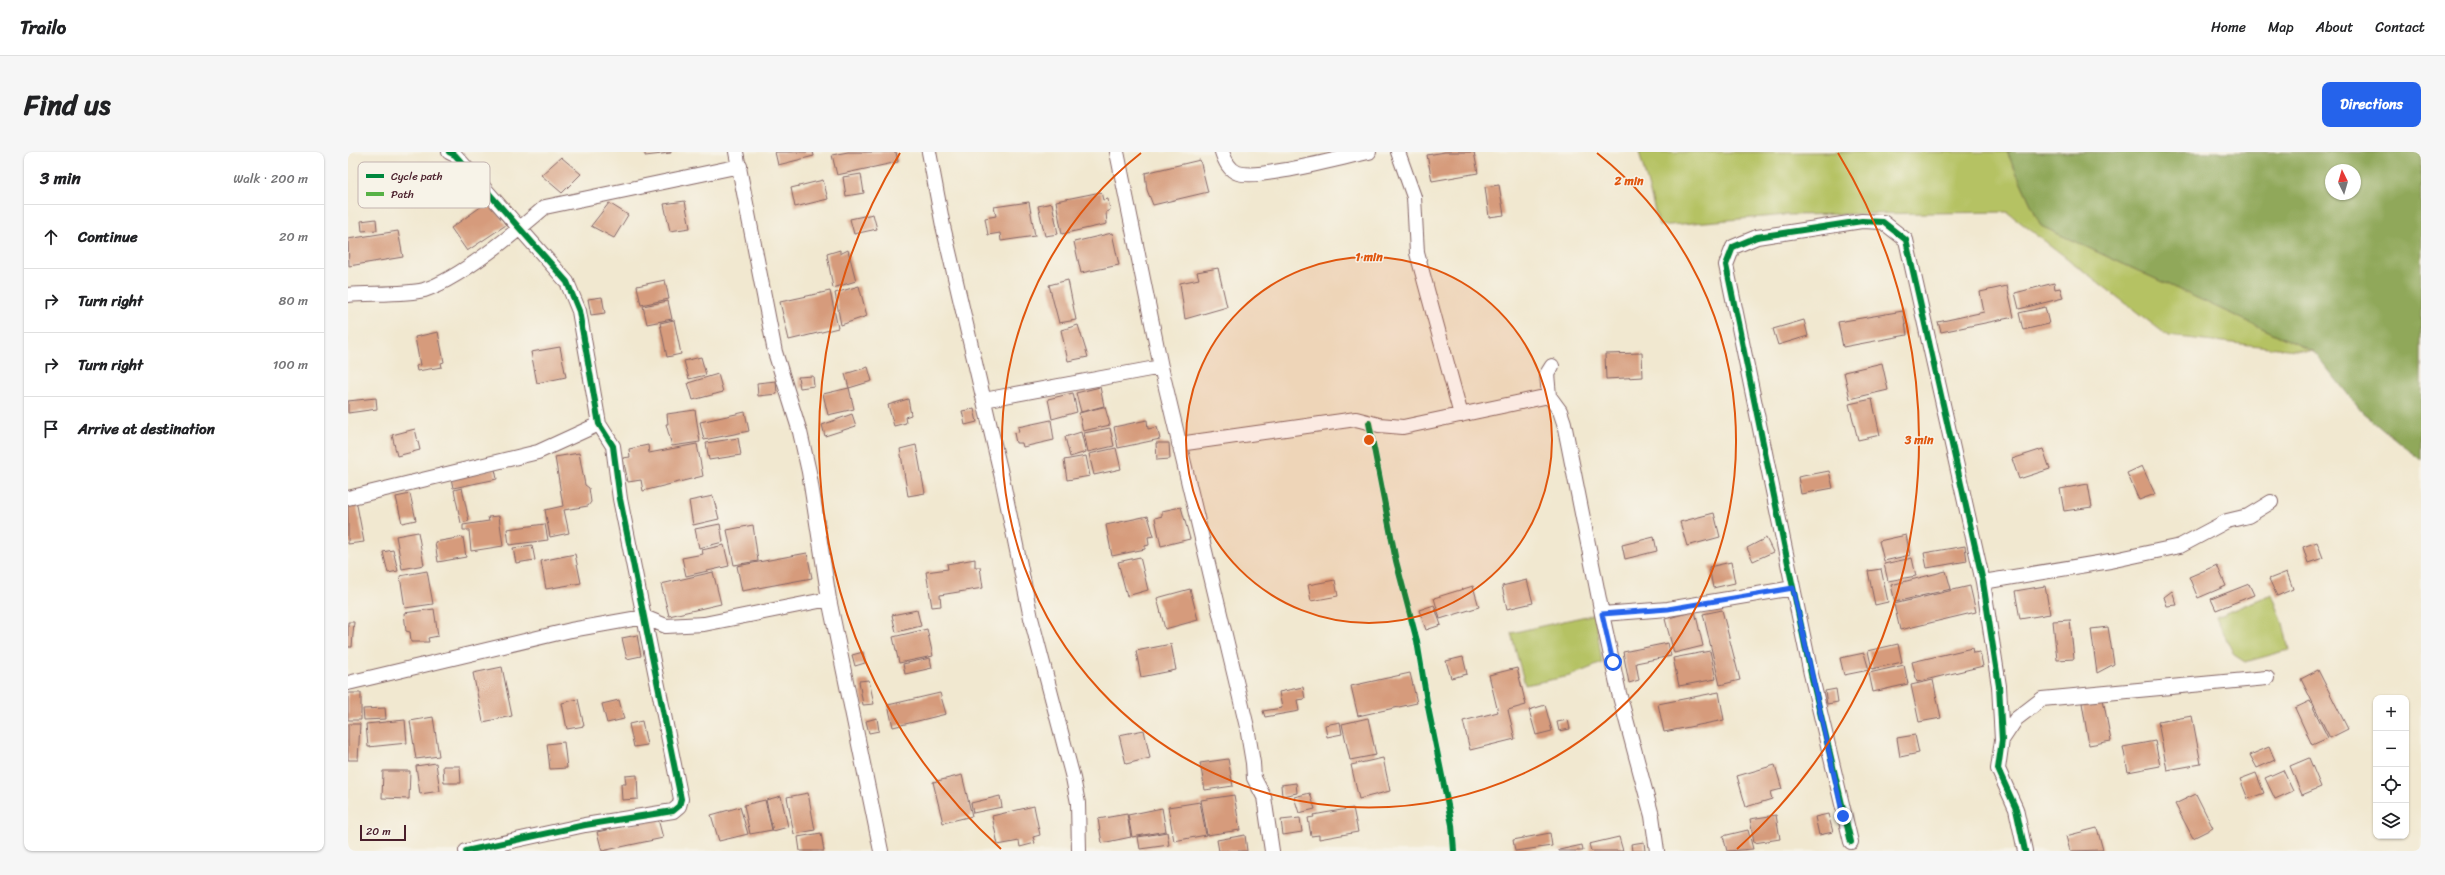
<!DOCTYPE html>
<html lang="en">
<head>
<meta charset="utf-8">
<style>
	:root { --surface:#fff; --page:#f6f6f6; --text:#202124; --muted:#757577; --line:#e0e0e0; --accent:#2563eb }
	body { margin:0; font-family:Sriracha,sans-serif; background:var(--page); color:var(--text) }
	.controls { position:absolute; right:12px; bottom:12px; display:grid; overflow:hidden; border-radius:8px; box-shadow:0 1px 3px #0004 }
	.controls button { width:36px; height:36px; display:grid; place-items:center; padding:0; border:0; border-bottom:1px solid var(--line); background:var(--surface); color:var(--text); font:20px sans-serif }
	.compass { position:absolute; left:1977px; top:12px; width:36px; height:36px; border-radius:50%; background:var(--surface); box-shadow:0 1px 3px #0004; rotate:355deg }
	.scale { position:absolute; left:12px; bottom:10px; width:46px; box-sizing:border-box; padding-left:4px; border:2px solid #4a1f2b; border-top:0; font-size:11px; line-height:14px; white-space:nowrap; color:#4a1f2b; -webkit-text-stroke:3px #f7f3e8; paint-order:stroke }
	.stop { position:absolute; width:12px; height:12px; margin:-9px; border:3px solid #2563eb; border-radius:50%; background:#fff }
	.stop.end { background:#2563eb; border-color:#fff; box-shadow:0 1px 4px #0008 }
	.list { margin:0; padding:0; list-style:none }
	h2 { display:flex; justify-content:space-between; align-items:center; height:52px; margin:0; padding:0 16px; font-size:17px }
	h2 small { font-size:13px; font-weight:400; color:var(--muted) }
	.list li { display:grid; grid-template-columns:26px 1fr auto; gap:12px; align-items:center; box-sizing:border-box; height:64px; padding:0 16px; border-top:1px solid var(--line) }
	.list b { display:block; font-size:15px; white-space:nowrap }
	.list em { font-size:13px; font-style:normal; color:var(--muted) }
	.icon { flex:none; width:22px; height:22px; fill:none; stroke:currentColor; stroke-width:2; stroke-linecap:round; stroke-linejoin:round }
	.map { position:relative; flex:none; width:2073px; height:699px; overflow:hidden; border-radius:8px }
	header { display:flex; align-items:center; gap:24px; box-sizing:border-box; height:56px; padding:0 20px; background:var(--surface); border-bottom:1px solid var(--line) }
	header strong { font-size:19px }
	nav { display:flex; gap:22px; margin-inline-start:auto; font-size:14px }
	.intro { display:flex; align-items:center; justify-content:space-between; box-sizing:border-box; height:96px; padding:0 24px }
	h1 { margin:0; font-size:28px }
	.button { padding:10px 18px; border-radius:8px; background:var(--accent); color:#fff; font-size:14px; font-weight:700 }
	main { display:flex; gap:24px; padding:0 24px }
	aside { flex:1; background:var(--surface); border-radius:8px; box-shadow:0 1px 3px #0004 }
	.map>svg:first-child { display:block }
	.green { fill:#b5c264; stroke:#807048 }
	.forest { fill:#90a85a; stroke:#6d6442; fill-rule:evenodd }
	.building { fill:#d69b7c }
	.lines { fill:none; stroke-linecap:round; stroke-linejoin:round }
	.street-casing { stroke:#846565; stroke-width:16 }
	.street { stroke:#fff; stroke-width:14 }
	.quiet { stroke:#57b146; stroke-width:5; stroke-dasharray:10 5; stroke-linecap:butt }
	.cycleway-casing { stroke:#f7f3e8; stroke-width:8 }
	.cycleway { stroke:#00873e; stroke-width:6 }
	.route { stroke:#2563eb; stroke-width:5 }
	.ring { fill:none; stroke:#e0560e; stroke-width:2 }
	.key { fill:#f7f3e8; stroke:#c3b3af; stroke-width:1 }
	.key-label { font-size:11px; fill:#4a1f2b }
	.centre { fill:#e0560e; stroke:#f7f3e8; stroke-width:2 }
	.ring-label { font-size:12px; text-anchor:middle; font-weight:bold; fill:#e0560e; stroke:#f7f3e8; stroke-width:3; stroke-linejoin:round; paint-order:stroke }
</style>
</head>
<body>
<header>
<strong>Trailo</strong>
<nav><a>Home</a><a>Map</a><a>About</a><a>Contact</a></nav>
</header>
<div class="intro"><h1>Find us</h1><a class="button">Directions</a></div>
<main>
<aside>
<h2>3 min<small>Walk · 200 m</small></h2>
<ul class="list">
<li><svg class="icon" aria-label="ahead" viewBox="0 0 24 24"><path d="M12 20V5M6 11l6-6 6 6"/></svg><div><b>Continue</b></div><em>20 m</em></li>
<li><svg class="icon" aria-label="right" viewBox="0 0 24 24"><path d="M7 20v-9h11M14 6l5 5-5 5"/></svg><div><b>Turn right</b></div><em>80 m</em></li>
<li><svg class="icon" aria-label="right" viewBox="0 0 24 24"><path d="M7 20v-9h11M14 6l5 5-5 5"/></svg><div><b>Turn right</b></div><em>100 m</em></li>
<li><svg class="icon" aria-label="arrive" viewBox="0 0 24 24"><path d="M6 21V4h12l-3 4 3 4H6"/></svg><div><b>Arrive at destination</b></div></li>
</ul>
</aside>
<div class="map">
<svg width="2073" height="699" viewBox="0 0 2073 699">
	<rect width="100%" height="100%" fill="#f7f3e8"/>
	<filter id="ink" filterUnits="userSpaceOnUse"><feTurbulence type="fractalNoise" baseFrequency=".025" numOctaves="2"/><feDisplacementMap in="SourceGraphic" scale="8" xChannelSelector="R" yChannelSelector="G"/><feConvolveMatrix kernelMatrix="1 2 1 2 8 2 1 2 1" color-interpolation-filters="sRGB"/></filter>
	<filter id="wash" filterUnits="userSpaceOnUse"><feTurbulence type="fractalNoise" baseFrequency=".012" numOctaves="4" result="noise"/><feDisplacementMap in="SourceGraphic" scale="16" xChannelSelector="R" yChannelSelector="G"/><feGaussianBlur stdDeviation="0.9" result="paint"/><feColorMatrix in="noise" values="0 0 0 0 0 0 0 0 0 0 0 0 0 0 0 0 0 1.4 0 .05"/><feComposite in="paint" operator="in"/></filter>
	<g filter="url(#wash)">
		<rect width="100%" height="100%" fill="#f1e8d0"/>
		<path class="green" d="M1291,0H1659L1693,74L1966,200L1820,184L1659,60L1438,63L1311,74Z
			M1924,442L1935,471L1941,498L1897,510L1886,503L1868,465Z
			M1247,462L1254,511L1222,524L1177,533L1163,481Z"/>
		<path class="forest" d="M1659,0H2073V308L2014,260L1966,200L1693,74ZM1983,18H2007V42H1983Z"/>
		<g id="blocks">
			<path class="building" d="M297,0H323V1L297,4Z
				M427,0H465L466,4L430,13Z
				M500,0H548L550,10L489,23L484,3Z
				M1097,0H1126L1130,21L1084,29L1079,3Z
				M213,5L233,22L214,41L193,23Z
				M852,8L860,40L805,53L799,38L797,21Z
				M513,22L516,41L498,44L495,25Z
				M475,28L480,47L447,55L443,36Z
				M1151,33L1156,63L1141,65L1137,35Z
				M753,40L755,48L760,47L762,58L758,60L759,72L714,82L708,49Z
				M141,49L158,73L119,99L103,76Z
				M337,49L342,76L322,79L316,52Z
				M681,50L687,84L653,89L652,81L640,83L637,66L648,64L646,55Z
				M261,51L280,63L266,86L243,74Z
				M704,51L710,82L697,84L690,54Z
				M525,62L529,77L506,82L502,67Z
				M28,67L29,78L14,79L13,69Z
				M50,79L55,105L1,114L0,87Z
				M764,81L771,113L733,121L726,90Z
				M492,98V102L500,98L508,129L485,136L479,102Z
				M870,116L879,155L837,167L832,131L851,127L849,120Z
				M317,128L321,147L293,153L289,134Z
				M720,128L728,168L711,171L701,133Z
				M1706,131L1707,137L1712,136L1715,146L1671,157L1667,141Z
				M511,134L519,164L493,173L487,141Z
				M1659,134L1666,165L1593,180L1590,170L1636,160L1632,140Z
				M482,139L490,176L441,188L432,150Z
				M254,145L257,161L243,163L240,147Z
				M320,149L324,167L299,172L295,154Z
				M1697,155L1701,172L1675,178L1671,161Z
				M1555,159L1559,183L1495,195L1490,170Z
				M326,168L333,202L319,205L312,171Z
				M1456,168L1460,184L1430,193L1425,177Z
				M730,173L740,205L720,209L713,178Z
				M90,180L96,210L93,211L94,215L69,219L68,214L72,213L67,185Z
				M212,195L218,225L189,231L183,200Z
				M1294,201L1295,225L1258,227L1257,202Z
				M353,205L358,223L341,227L336,209Z
				M1534,211L1540,238L1502,247L1496,220Z
				M520,215L524,229L501,236L497,222Z
				M370,222L375,240L345,248L340,231Z
				M465,224L466,234L452,236L450,225Z
				M428,229L429,242L410,244L409,231Z
				M752,235L756,254L733,260L728,241Z
				M501,236L506,257L480,263L475,242Z
				M725,241L729,260L704,267L700,247Z
				M28,246L29,257L0,261V249Z
				M560,247L563,263L557,265L558,271L546,274L540,253Z
				M1524,247L1532,283L1510,288L1501,252Z
				M755,255H757L762,273L735,279L731,261Z
				M626,257L629,270L617,273L614,259Z
				M347,258L352,290L324,294L318,272H320L319,262Z
				M397,260L401,279L356,288L352,270Z
				M504,262L508,274L477,284L474,273Z
				M703,268L706,288L675,295L674,291H668L666,281L671,280L670,275Z
				M799,268L800,277L809,275L812,287L770,296L766,275Z
				M762,276L766,294L740,300L736,281Z
				M67,277L72,298L49,304L44,283Z
				M733,280L738,300L722,305L717,285Z
				M390,286L393,303L361,308L358,291Z
				M808,291H821L822,307L809,308Z
				M349,292L355,324L295,339L293,328L280,330L275,306L282,305L281,297L300,293L301,301Z
				M568,293L577,341L560,344L552,297Z
				M768,296L773,317L746,323L741,302Z
				M1695,297L1702,317L1671,327L1664,307Z
				M231,301L237,333L241,336L243,350L240,354L216,358L221,381L202,385L197,358L215,354L207,305Z
				M738,304L742,324L719,328L716,308Z
				M1794,314L1807,342L1791,348L1779,321Z
				M147,317L149,327L105,336L103,326Z
				M1481,319L1485,336L1453,342L1450,325Z
				M1740,332L1744,355L1716,359L1712,337Z
				M114,336L121,369L113,371L106,338Z
				M62,342L68,368L54,371L48,345Z
				M365,344L371,367L345,373L341,349Z
				M8,348L16,390L0,392V350Z
				M833,355L842,387L813,394L807,366L814,364V359Z
				M1366,361L1372,385L1339,394L1332,370Z
				M151,364L155,394L123,399L121,378H115V373L141,369L140,365Z
				M800,364L806,384L800,385L801,393L797,394V397L764,404L758,373Z
				M197,372L200,388L161,393L159,377Z
				M372,372L375,390L351,396L347,377Z
				M405,373L410,409L386,413L379,378Z
				M70,380L76,413L54,417L48,384Z
				M1558,383L1562,403L1536,409L1531,389Z
				M115,385L118,405L90,410L87,390Z
				M1306,385L1309,399L1277,407L1274,393Z
				M1418,386L1425,400L1405,409L1399,396Z
				M1969,390L1975,406L1960,411L1955,395Z
				M184,393L187,408L168,411L165,396Z
				M376,393L381,414L338,424L334,406L355,402L354,398Z
				M1617,394L1619,409L1579,416L1576,401Z
				M45,398L50,419L40,421L35,400Z
				M459,401L464,426L394,439L389,414Z
				M227,402L233,431L198,437L193,409Z
				M792,405L800,438L779,444L770,410Z
				M1564,406L1568,424L1540,429L1536,412Z
				M627,407V415H632L635,436L592,443L593,454L584,455L578,420L600,417L599,412Z
				M1383,410L1387,431L1365,436L1361,415Z
				M1869,413L1878,434L1850,446L1841,425Z
				M1533,417L1540,450L1527,453L1520,419Z
				M79,419L85,452L57,456L52,424Z
				M1598,419L1603,437L1547,450L1543,433Z
				M365,420L373,452L321,464L313,432Z
				M1939,420L1945,437L1929,444L1921,427Z
				M987,428L990,444L963,449L960,433Z
				M1179,428L1185,451L1159,457L1154,434Z
				M1901,432L1906,443L1868,458L1863,447Z
				M1125,434L1131,455L1092,467L1086,446Z
				M1622,434L1628,460L1552,478L1546,452Z
				M1697,434L1702,462L1672,467L1667,439Z
				M842,437L850,468L817,477L809,446Z
				M1824,439L1829,453L1819,454L1816,445Z
				M1086,453L1093,473L1078,478L1071,458Z
				M86,457L90,484L80,486L81,490H63L62,480L58,479L56,461Z
				M569,458L573,474L548,480L544,463Z
				M1374,458L1392,528L1372,533L1355,462Z
				M1347,459L1355,494L1326,501L1317,467Z
				M1722,468L1726,507L1709,508L1705,469Z
				M0,470H6L4,495H0Z
				M1760,475L1766,512L1749,521L1743,477Z
				M579,477L585,504L551,511L545,485Z
				M289,483L293,504L279,507L274,486Z
				M1320,491L1323,504L1288,511L1291,528L1281,531L1275,500Z
				M823,492L828,518L793,525L788,499Z
				M1550,492L1554,510L1524,517L1520,499Z
				M1624,496L1625,501L1632,500L1635,514L1569,530L1564,510Z
				M1362,499L1368,527L1331,534L1325,506Z
				M515,500L517,511L507,514L504,503Z
				M1516,501L1521,518L1496,523L1492,506Z
				M1115,505L1119,522L1103,526L1098,509Z
				M582,506L584,516L557,522L555,512Z
				M1556,513L1560,532L1525,540L1521,521Z
				M154,515L164,564L135,570L125,521Z
				M1169,516L1178,553L1160,558L1167,587L1122,598L1115,569L1150,560L1141,523Z
				M1970,518L2000,577L1982,586L1953,527Z
				M1062,521L1069,551L1010,564L1003,534Z
				M521,528L526,552L515,553L511,529Z
				M1585,528L1593,566L1571,570L1563,533Z
				M955,535L957,547L949,548L951,559L917,565L915,559L934,556L931,540Z
				M1488,537L1490,550L1479,552L1477,539Z
				M1371,540L1376,568L1316,580L1310,552Z
				M0,541H13V568H0Z
				M592,541L598,562L545,575L540,553Z
				M230,547L236,574L219,577L214,551Z
				M1755,547L1763,589L1741,593L1734,551Z
				M271,548L276,567L259,571L254,552Z
				M1962,549L1980,586L1964,593L1947,556Z
				M1197,553L1204,579L1188,583L1181,558Z
				M37,556L38,567L16,568L15,557Z
				M1844,564L1853,612L1819,618L1810,570Z
				M85,565L91,604L68,607L62,569Z
				M529,566L531,579L521,581L518,569Z
				M1020,566L1028,603L1002,608L994,572Z
				M57,568L59,591L20,595L18,572Z
				M1220,568L1222,577L1211,579L1209,570Z
				M294,569L299,593L286,595L281,572Z
				M992,570L994,582L979,585L977,573Z
				M0,572H12L10,608H0Z
				M796,578L802,606L778,612L771,583Z
				M1567,583L1571,601L1552,605L1549,586Z
				M1807,589L1812,614L1780,620L1775,595Z
				M216,590L219,616L202,617L199,592Z
				M1921,595L1927,608L1909,616L1902,603Z
				M1035,606L1042,639L1011,647L1003,613Z
				M1961,606L1973,635L1954,643L1942,614Z
				M880,607L885,634L857,638L852,611Z
				M88,611L92,639L72,642L68,614Z
				M1427,613L1434,637L1422,640L1424,647L1398,655L1389,624Z
				M95,614H112L113,631H96Z
				M1935,618L1945,639L1927,647L1917,626Z
				M35,619H62L61,647L34,646Z
				M1908,621L1916,641L1900,647L1892,627Z
				M289,623L290,647L274,648L273,632H278L277,624Z
				M614,623L624,664L595,671L585,630Z
				M948,631L949,641L934,644L933,633Z
				M460,641L467,678L446,682L439,645Z
				M962,641L967,657L951,661L946,645Z
				M1848,642L1865,676L1845,686L1827,652Z
				M886,643L892,678L859,683L853,648Z
				M433,644L440,675L425,679L418,648Z
				M652,644L654,655L625,661L623,651Z
				M417,648L424,678L402,682L396,653Z
				M852,650L858,683L826,689L820,655Z
				M686,654L692,683L685,685L687,691L672,695L671,689L650,693L644,664Z
				M392,655L400,682L371,689L363,663Z
				M814,656L818,679L784,685L780,663Z
				M1005,656L1010,680L971,687V683L963,684L960,666L966,665L965,663Z
				M779,662L783,685L754,691L750,667Z
				M1480,662L1485,680L1471,683L1467,665Z
				M1428,663L1432,687L1406,691L1402,667Z
				M952,666L954,680L935,683L933,668Z
				M310,667L315,686L254,699L249,680Z
				M1749,676L1755,698L1722,699L1718,684Z
				M1400,678L1405,697L1379,699L1375,684Z
				M819,680L821,693L792,697L790,685Z
				M473,681L476,699H452L450,685Z
				M1202,681L1204,694L1167,699L1165,688Z
				M897,683L899,699H871L869,688Z
				M1271,685L1275,699H1243L1241,692Z
				M1296,690L1297,699H1284L1283,692Z
				M1234,693L1235,699H1211V698Z"/>
		</g>
	</g>
	<g filter="url(#ink)">
		<use href="#blocks" fill-opacity="0" stroke="#846565" stroke-width="1"/>
		<g class="lines">
			<defs>
				<path id="street" d="M101,0L107,3L219,130L231,159L251,272L265,294L272,347L333,647L331,654L325,659L237,673L118,699
					M388,0L427,200L452,280L461,320L481,447L533,699
					M581,0L595,74L654,326L683,466L725,626L730,651L731,699
					M769,0L813,215L899,575L905,611L906,626L916,645L924,699
					M874,0C877,9 881,18 890,21C912,28 995,5 1021,0
					M1050,0L1066,45L1069,101L1113,263
					M0,143C20,141 58,143 76,138C111,127 168,80 197,55L392,14
					M1204,214L1199,222L1201,244L1212,259L1216,271L1254,462L1271,541L1304,664L1309,699
					M636,248L813,215
					M831,292L1008,267L1031,273L1055,275L1201,244
					M0,346L190,300L251,272
					M1635,430L1762,409L1832,394L1879,369L1900,364L1923,350
					M1254,462L1320,457L1445,436
					M0,531L223,478L296,465L318,474L356,472L481,447
					M1654,588L1668,567L1694,547L1919,526
					M1503,690L1463,522L1378,113L1385,95L1409,85L1514,69L1535,70L1558,88L1635,430L1651,534L1654,588L1650,617L1668,657L1677,699"/>
			</defs>
			<use href="#street" class="street-casing"/>
			<use href="#street" class="street"/>
			<path class="quiet" d="M0,1V0"/>
			<defs>
				<path id="cycleway" d="M101,0L107,3L219,130L231,159L251,272L265,294L272,347L333,647L331,654L325,659L237,673L118,699
					M1021,271L1048,409L1069,489L1080,555L1104,673L1106,699
					M1503,690L1463,522L1378,113L1385,95L1409,85L1514,69L1535,70L1558,88L1635,430L1651,534L1654,588L1650,617L1668,657L1677,699"/>
			</defs>
			<use href="#cycleway" class="cycleway-casing"/>
			<use href="#cycleway" class="cycleway"/>
		</g>
	</g>
	<g class="lines" filter="url(#ink)">
		<path class="route" d="M1265,510L1254,462L1320,457L1445,436L1495,664"/>
	</g>
	<circle cx="1021" cy="288" r="183" fill="#e0560e" fill-opacity=".12"/>
	<g class="ring">
		<circle cx="1021" cy="288" r="183"/>
		<path d="M1249 1A367 367 0 1 1 793 1"/>
		<path d="M653 697A550 550 0 0 1 552 1M1490 1A550 550 0 0 1 1389 697"/>
	</g>
	<rect x="10" y="10" width="132" height="46" rx="6" class="key"/>
	<rect x="18" y="22" width="18" height="4" fill="#00873e"/>
	<rect x="18" y="40" width="18" height="4" fill="#57b146"/>
	<g class="key-label">
		<text x="43" y="28">Cycle path</text>
		<text x="43" y="46">Path</text>
	</g>
	<circle cx="1021" cy="288" r="6" class="centre"/>
	<g class="ring-label">
		<text x="1281" y="33">2 min</text>
		<text x="1021" y="109">1 min</text>
		<text x="1571" y="292">3 min</text>
	</g>
</svg>
<div class="controls">
<button>+</button>
<button>−</button>
<button><svg class="icon" aria-label="locate" viewBox="0 0 24 24"><circle cx="12" cy="12" r="6"/><path d="M12 2v4M12 18v4M2 12h4M18 12h4"/></svg></button>
<button><svg class="icon" aria-label="layers" viewBox="0 0 24 24"><path d="M12 4l9 5-9 5-9-5zM3 14l9 5 9-5"/></svg></button>
</div>
<svg class="compass" viewBox="-18 -18 36 36"><path d="M0-13l5 13h-10z" fill="#e53935"/><path d="M0 13l5-13h-10z" fill="#757577"/></svg>
<div class="scale">20 m</div>
<div class="stop" style="left:1265px;top:510px"></div>
<div class="stop end" style="left:1495px;top:664px"></div>
</div>
</main>
</body>
</html>
